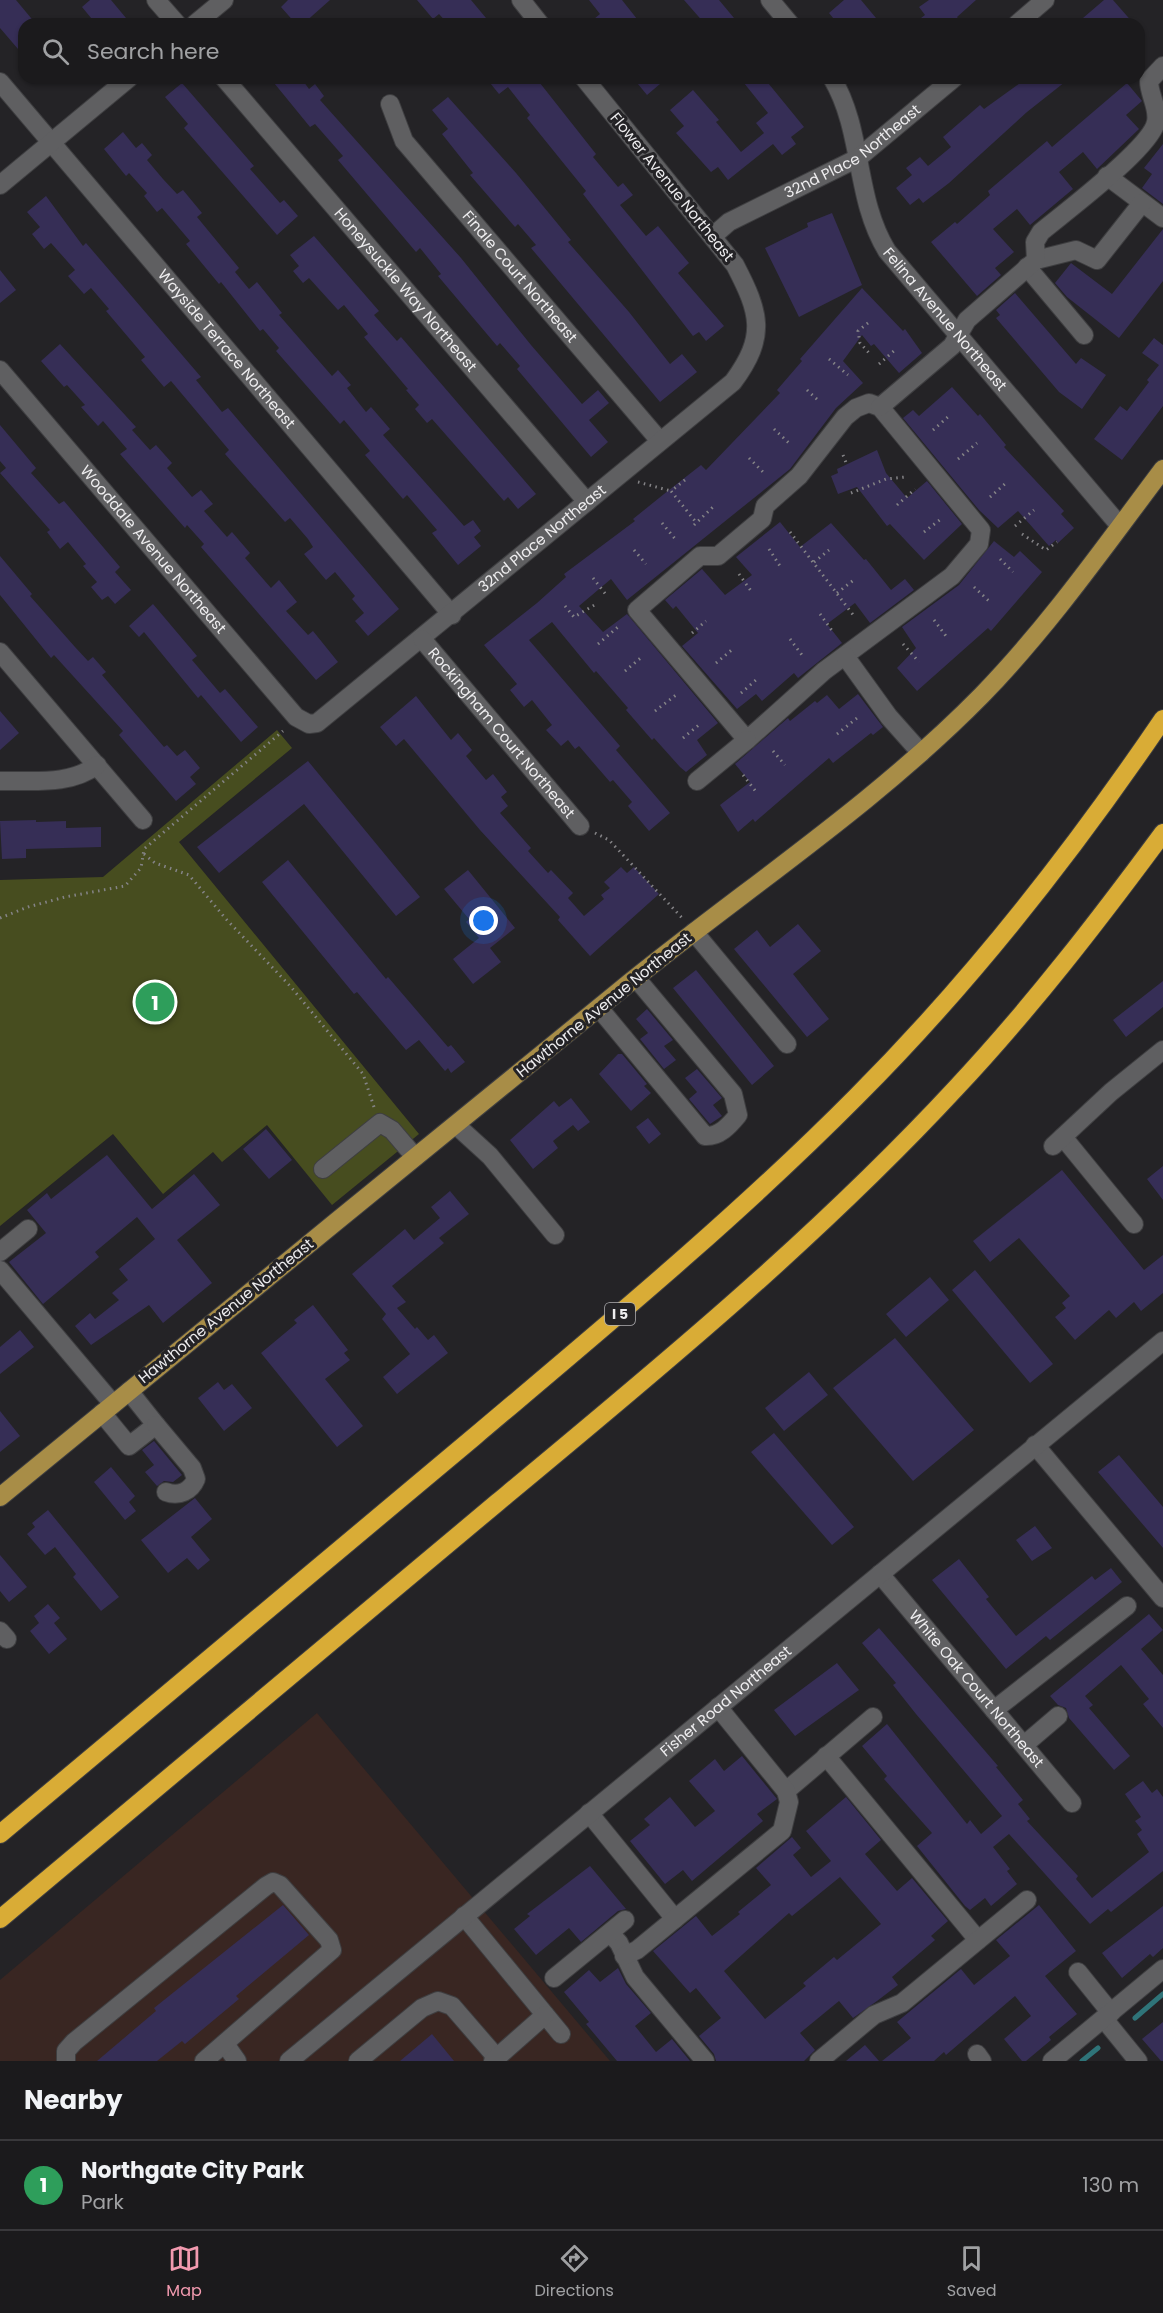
<!DOCTYPE html>
<html lang="en">
<head>
<meta charset="utf-8">
<style>
	:root { --surface:#1b1a1c; --page:#282729; --text:#f1f3f6; --muted:#a0a1a3; --line:#39383b; --accent:#f29aaf }
	body { margin:0; font-family:Poppins,sans-serif; background:var(--page); color:var(--text) }
	.you { position:absolute; left:484px; top:921px; width:21px; height:21px; margin:-15px; border:4px solid #fff; border-radius:50%; background:#1a73e8; box-shadow:0 0 0 9px #1a73e833 }
	.badge { display:grid; place-items:center; width:39px; height:39px; border-radius:50%; background:var(--accent); color:#fff; font-size:20px; font-weight:700 }
	.pin { position:absolute; translate:-50% -50%; border:3px solid #fff; box-shadow:0 2px 6px #0006 }
	.list { margin:0; padding:0; list-style:none }
	h2 { display:flex; justify-content:space-between; align-items:center; height:78px; margin:0; padding:0 24px; font-size:26px }
	h2 small { font-size:20px; font-weight:400; color:var(--muted) }
	.list li { display:grid; grid-template-columns:39px 1fr auto; gap:18px; align-items:center; box-sizing:border-box; height:90px; padding:0 24px; border-top:2px solid var(--line) }
	.list b { display:block; font-size:22px; white-space:nowrap }
	.list p { margin:0; font-size:20px; white-space:nowrap; color:var(--muted) }
	.list em { font-size:20px; font-style:normal; color:var(--muted) }
	.icon { flex:none; width:33px; height:33px; fill:none; stroke:currentColor; stroke-width:2; stroke-linecap:round; stroke-linejoin:round }
	.map { position:relative; flex:none; width:1163px; height:2061px; overflow:hidden }
	.search { position:absolute; background:var(--surface); box-shadow:0 2px 4px #0004; left:18px; right:18px; top:18px; height:66px; display:flex; align-items:center; gap:15px; box-sizing:border-box; padding:0 21px; border-radius:18px; color:var(--muted); font-size:22px }
	.sheet { height:168px; background:var(--surface) }
	nav { display:flex; justify-content:space-around; align-items:center; box-sizing:border-box; height:84px; border-top:2px solid var(--line); background:var(--surface); font-size:16px; color:var(--muted) }
	nav a { display:grid; justify-items:center; gap:3px }
	nav .on { color:var(--accent) }
	.map>svg:first-child { display:block }
	.industrial { fill:#392622 }
	.green { fill:#474d1f }
	.lines { fill:none; stroke-linecap:round; stroke-linejoin:round }
	.stream { stroke:#2f7479; stroke-width:5 }
	.building { fill:#362e56; fill-rule:evenodd }
	.minor-casing { stroke:#3e3e40; stroke-width:20 }
	.major-casing { stroke:#3e3e40; stroke-width:20 }
	.highway-casing { stroke:#3e3e40; stroke-width:20 }
	.path { stroke:#858487; stroke-width:3; stroke-dasharray:1.5 4.5; stroke-linecap:butt }
	.minor { stroke:#5f5f61; stroke-width:18 }
	.major { stroke:#a88d47; stroke-width:18 }
	.highway { stroke:#d9ac36; stroke-width:18 }
	.labels { text-anchor:middle; stroke-width:6; stroke-linejoin:round; paint-order:stroke }
	.shield { fill:#242326; stroke:#b1b0b3; stroke-width:1.5 }
	.shield-label { font-size:14px; font-weight:bold; fill:#eeedef }
	.street-label { font-size:15px; fill:#eeedef; stroke:#242326 }
</style>
</head>
<body>
<div class="map">
<svg width="1163" height="2061" viewBox="0 0 1163 2061">
	<rect width="100%" height="100%" fill="#242326"/>
	<path class="industrial" d="M317,1713L610,2061H0V1980Z"/>
	<path class="green" d="M277,730L292,748L179,842L419,1134L332,1205L267,1125L222,1162L213,1152L163,1194L113,1134L0,1226V880L103,877Z"/>
	<g class="lines">
		<path class="stream" d="M1135,2018L1163,1994
			M1082,2061L1098,2048"/>
	</g>
	<path class="building" d="M0,0H16L36,24H24V56L0,28Z
		M90,0H111L131,24H96L82,7Z
		M288,0H330L303,24H296L281,7Z
		M417,0H471L491,24H448L439,14L433,19Z
		M589,0H622L641,24H588L600,14Z
		M684,0H719L739,24H705Z
		M844,0H861L881,24H838L829,13Z
		M929,0H976L957,17L962,24H913L925,15L919,7Z
		M1104,0H1113L1134,24H1076Z
		M270,78H301L309,89L315,84L324,96L320,100L461,258L531,345L582,404L598,390L609,403L589,420L608,442L591,457L517,369L520,366L500,343L497,346L438,276L441,274L420,248L416,252L338,160L343,156L315,124L310,127Z
		M486,78H536L596,154L593,157L618,187L623,183L633,195L620,205L646,236L658,226L689,263L678,273L724,326L706,341L699,332L693,336L583,194L586,191L527,118L530,115L508,87L499,94Z
		M633,78H667L647,95Z
		M740,78H764L804,127L791,137L796,144L782,155L773,144L728,180L718,167L711,172L676,133L684,126L670,110L693,90L719,120L716,122L741,152L764,133L756,123L768,113Z
		M1027,78H1070L1027,112L949,183L923,203L919,198L910,205L896,188L912,175L906,168L920,157L928,166L951,147L943,137L980,105L984,109Z
		M182,83L254,166L250,169L280,203L284,200L298,216L277,235L184,128L188,124L165,97Z
		M1127,83L1142,101L1126,115L1139,129L1097,169L1083,152L1059,172L1073,189L1030,225L1017,209L993,229L1014,252L995,268L1001,275L977,296L931,242L955,222L957,224L990,195L988,191L1047,141L1052,147Z
		M448,97L516,173L571,240L568,242L629,312L670,364L682,354L697,372L660,402L531,248L536,245L518,224L515,227L470,175L473,173L442,134L448,129L432,110Z
		M123,132L136,148L142,143L152,155L147,160L163,179L177,194L183,190L202,213L197,217L239,268L235,272L249,289L257,282L282,313L279,315L332,376L338,370L351,385L347,388L366,412L371,407L390,429L383,435L464,526L473,520L481,531L474,537L481,546L458,565L432,533L437,530L407,495L403,499L365,455L370,451L344,420L340,424L276,351L279,348L263,329L260,331L221,282L219,284L186,244L190,241L162,208L157,212L144,196L147,193L129,173L126,176L104,149Z
		M1163,144V204L1142,188L1152,174L1144,168Z
		M46,196L83,246L86,243L201,377L196,380L222,412L228,408L399,609L368,636L355,621L364,613L352,599L355,596L335,572L326,580L304,554L313,547L308,539L290,518L285,522L225,454L229,450L171,381L164,387L141,360L145,357L106,311L109,309L91,288L84,294L68,276L75,270L51,243L44,249L32,234L40,227L27,212Z
		M832,213L862,285L799,317L765,248L808,227L807,223Z
		M1163,229V281L1119,338L1067,297L1055,283L1071,263L1112,294Z
		M314,236L379,311L374,315L397,341L401,337L536,494L518,509L508,497L504,501L432,419L427,423L415,409L419,405L406,390L408,389L364,337L368,334L344,305L338,310L309,278L303,283L293,271L299,266L290,255Z
		M0,270L16,290L0,303Z
		M862,288L903,331L905,329L922,353L899,373L874,344L871,346L862,335L843,361L863,383L836,408L790,469L627,600L611,579L579,606L603,632L627,614L718,723L697,740L707,755L686,772L680,767L654,738L652,740L626,710L628,708L596,671L594,673L552,622L529,640L620,746L616,750L670,813L649,831L628,806L632,802L613,780L610,782L579,746L575,749L568,740L561,746L546,730L552,725L532,700L524,707L510,690L517,684L484,645L537,603L566,577L564,574L635,521L633,519L664,494L701,465L706,470L780,393L777,390L802,361L800,359Z
		M1015,293L1076,364L1081,358L1106,375L1082,409L1059,392L996,318L1000,315L996,310Z
		M1154,338L1163,345V406L1122,460L1094,439L1120,406L1127,411L1149,382L1147,380L1159,365L1142,353Z
		M60,344L136,427L132,430L150,450L156,445L172,463L167,468L192,497L201,490L213,504L204,511L227,537L232,532L250,553L245,558L271,588L279,580L297,602L286,611L308,635L313,631L338,662L316,680L201,547L204,544L187,525L185,528L120,454L127,449L103,421L98,426L81,407L85,405L67,385L64,387L41,361Z
		M952,387L978,416L980,414L1006,445L1004,447L1064,511L1061,514L1074,528L1058,543L1056,540L1049,546L1018,511L998,528L979,510L903,418L913,410L919,416Z
		M0,425L36,468L31,473L59,504L64,501L120,567L115,572L131,590L115,604L108,596L102,600L91,587L97,582L83,566L86,564L68,542L60,549L47,532L50,530L0,473L6,468L0,461Z
		M877,450L886,473L907,498L927,481L962,524L924,560L890,524L887,526L857,487L838,494L831,476L838,473L837,469Z
		M780,522L800,547L831,523L864,560L866,559L891,590L905,579L914,590L870,623L855,603L827,624L842,643L798,678L794,673L762,701L756,694L737,709L682,646L698,633L676,606L673,609L665,600L702,569L725,595L752,575L736,557Z
		M994,541L1014,557L1020,551L1042,572L991,631L988,628L917,691L897,668L916,648L902,627L959,585Z
		M0,556L32,594L30,596L75,647L88,661L93,657L106,672L102,675L164,747L167,745L177,756L185,750L200,768L190,777L196,784L176,801L119,735L123,731L54,655L51,658L0,595Z
		M153,604L197,656L192,660L220,693L225,689L258,727L241,742L201,695L198,698L144,632L139,637L129,626Z
		M858,694L883,727L873,735L871,733L833,763L829,758L755,822L753,819L738,832L720,805L750,782L735,764L788,718L790,721L815,701L817,703L827,695L839,709Z
		M416,696L451,740L458,733L472,750L466,756L486,780L493,774L507,792L501,797L508,806L500,813L531,848L528,851L548,873L551,870L573,893L568,898L584,916L604,899L601,895L610,888L604,882L621,867L627,873L634,867L659,894L590,956L558,920L560,917L480,830L404,739L396,746L380,727Z
		M0,711L19,733L0,750Z
		M308,761L420,897L396,916L304,804L219,873L197,847Z
		M36,820V822L66,821V828L101,827V847L26,849V858L2,859L0,821Z
		M288,860L386,979L388,977L448,1047L451,1045L465,1062L451,1073L448,1068L445,1071L419,1040L406,1050L357,992L354,994L262,882Z
		M468,870L515,928L490,948L501,962L473,984L453,959L479,938L466,922L469,919L444,889Z
		M798,924L821,951L793,974L829,1019L807,1037L734,949L757,930L770,947Z
		M696,970L774,1066L752,1085L673,988Z
		M1163,981V1007L1126,1037L1113,1020Z
		M647,1009L673,1040L664,1046L676,1060L664,1069L640,1039L648,1033L636,1019Z
		M618,1054H622L647,1084L644,1086L651,1093L631,1111L599,1074Z
		M697,1069L722,1098L713,1105L722,1116L710,1124L689,1099L697,1092L685,1078Z
		M571,1098L590,1122L578,1131L573,1125L553,1141L558,1148L533,1169L510,1140L554,1101L559,1107Z
		M648,1118L661,1134L649,1144L636,1127Z
		M266,1129L292,1160L269,1179L243,1149Z
		M107,1155L152,1209L194,1174L220,1205L177,1240L212,1283L163,1323L149,1305L91,1345L75,1326L90,1313L95,1319L119,1300L112,1293L128,1280L119,1269L155,1239L137,1217L95,1252L99,1257L43,1304L9,1262L46,1233L27,1210L47,1193L51,1199Z
		M1163,1166V1200L1147,1179Z
		M1062,1170L1144,1270L1163,1255V1293L1141,1311L1134,1302L1116,1318L1109,1310L1075,1340L1055,1317L1066,1308L1062,1303L1070,1296L1019,1238L990,1262L973,1241Z
		M450,1191L469,1214L439,1238L444,1243L392,1286L406,1302L397,1308L415,1329L417,1327L428,1340L434,1335L448,1353L397,1394L383,1377L410,1354L382,1319L386,1314L352,1274L405,1229L414,1240L440,1218L431,1207Z
		M975,1270L1053,1364L1030,1383L952,1290Z
		M930,1277L949,1300L906,1337L886,1314Z
		M313,1305L348,1350L344,1353L350,1360L325,1379L363,1426L337,1447L261,1353L297,1323L294,1320Z
		M20,1330L34,1347L0,1374V1347Z
		M895,1338L974,1430L913,1481L833,1388Z
		M809,1372L828,1395L784,1431L765,1408Z
		M218,1382L224,1390L232,1384L252,1408L224,1431L198,1398Z
		M0,1411L20,1436L0,1452Z
		M774,1433L854,1527L832,1545L751,1452Z
		M154,1441L182,1475L173,1482L164,1481L157,1486L145,1472L154,1465L142,1450Z
		M1119,1455L1163,1507V1548L1098,1472Z
		M111,1467L135,1496L129,1502L136,1511L125,1520L94,1482Z
		M195,1498L212,1519L191,1537L210,1560L198,1570L187,1558L168,1573L141,1540Z
		M48,1510L119,1597L101,1611L73,1577L76,1574L55,1547L45,1555L27,1534L35,1527L32,1523Z
		M1035,1526L1052,1548L1032,1561L1016,1540Z
		M0,1555L27,1587L9,1602L0,1591Z
		M959,1559L989,1597L986,1599L1016,1636L1092,1576L1095,1580L1111,1568L1122,1582L1050,1640L1046,1636L1006,1669L932,1580Z
		M48,1604L60,1618L54,1623L67,1639L49,1654L30,1631L39,1623L34,1616Z
		M1149,1614L1163,1630L1141,1649L1163,1675V1728L1143,1704L1149,1699L1121,1665L1085,1696L1093,1705L1089,1708L1130,1756L1114,1770L1069,1718L1066,1708L1058,1705L1050,1696Z
		M879,1628L998,1766L996,1767L1023,1800L1018,1804L1030,1819L1027,1821L1078,1876L1076,1879L1092,1898L1149,1852L1137,1834L1142,1830L1135,1821L1141,1817L1125,1794L1143,1781L1152,1793L1157,1789L1163,1797V1871L1111,1912L1108,1909L1090,1924L1009,1834L993,1847L1010,1869L1007,1871L1017,1884L991,1906L985,1898L970,1910L965,1906L917,1846L932,1833L884,1779L887,1776L862,1746L887,1724L967,1824L970,1820L981,1834L1002,1816L916,1714L893,1685L896,1683L862,1643Z
		M837,1663L859,1690L795,1736L774,1710Z
		M742,1756L777,1799L757,1814L763,1821L692,1881L683,1870L665,1884L630,1841L650,1825L644,1819L670,1797L695,1827L715,1811L689,1781L715,1759L724,1771Z
		M846,1797L881,1840L865,1854L897,1891L912,1878L948,1921L931,1936L935,1940L892,1977L898,1985L877,2001L853,2018L839,2001L800,2033L815,2050L804,2061H716L714,2054L699,2036L721,2018L696,1988L690,1993L653,1951L696,1916L712,1936L740,1914L738,1912L771,1885L756,1868L792,1837L801,1848L793,1855L811,1877L831,1861L806,1831ZM840,1877L881,1924L837,1960L834,1957L803,1983L806,1986L765,2019L724,1971L789,1913L792,1916Z
		M590,1866L626,1909L618,1911L581,1942L569,1928L536,1955L514,1929L530,1916L527,1914Z
		M283,1905L309,1935L236,1996L239,1999L185,2044L182,2041L157,2061H97L156,2011L154,2008Z
		M1039,1905L1076,1951L1045,1976L1077,2014L1049,2037L1051,2040L1026,2061H1022L1004,2039L1031,2016L1015,1996L946,2055L944,2052L934,2061H882L911,2038L897,2022L961,1969L974,1985L1010,1956L996,1940Z
		M1163,1906V1948L1153,1957L1150,1954L1122,1978L1102,1953Z
		M618,1968L626,1984L651,2013L635,2026L656,2052L672,2039L690,2061H617L586,2024L589,2022L564,1992L589,1970L600,1982Z
		M1163,2022V2061H1161L1142,2039Z
		M432,2034L454,2061H400Z
		M865,2045L879,2061H846Z"/>
	<g class="lines">
		<defs>
			<g id="minor">
				<path d="M156,0L177,24"/>
				<path d="M521,0L540,24"/>
				<path d="M770,0L790,24"/>
				<path d="M195,24L224,0"/>
				<path d="M1017,24L1045,0"/>
				<path id="s1" d="M224,78L587,502"/>
				<path id="s2" d="M832,78C864,132 854,197 887,251L1120,526"/>
				<path id="s3" d="M0,82L452,615"/>
				<path id="s4" d="M390,104L404,141L660,441"/>
				<path d="M1107,176L1163,218"/>
				<path d="M0,185L129,78"/>
				<path id="s5" d="M713,236L729,222L858,158L954,78"/>
				<path d="M1036,260L1076,250L1097,260L1142,203"/>
				<path d="M1027,267L1084,335"/>
				<path id="s6" d="M0,370L296,717L309,724L317,723L733,382C767,336 760,313 735,265L584,78"/>
				<path d="M869,403L880,407L981,530L979,544L952,576L824,671L747,740L637,610L700,556H718L762,519L765,506L799,476L845,417L856,408Z"/>
				<path d="M880,407L952,346L967,320L1036,260L1035,242L1041,232C1064,213 1151,148 1156,122C1159,108 1149,95 1149,81L1163,66"/>
				<path id="s7" d="M422,639L580,826"/>
				<path d="M0,652L143,820"/>
				<path d="M845,656L889,717L921,753"/>
				<path d="M0,781C33,780 69,786 97,765"/>
				<path d="M697,781L747,740"/>
				<path d="M694,932L787,1044"/>
				<path d="M599,1008L705,1136C719,1137 729,1126 738,1115L733,1094L636,978"/>
				<path d="M456,1125L490,1156L555,1235"/>
				<path d="M1063,1137L1134,1224"/>
				<path d="M1053,1146L1111,1092L1163,1050"/>
				<path d="M323,1169L380,1123L392,1130L415,1157"/>
				<path d="M0,1252L28,1229"/>
				<path d="M0,1270L113,1404"/>
				<path d="M102,1413L129,1446L156,1425L129,1391"/>
				<path d="M156,1425L192,1468L196,1479C191,1491 179,1497 166,1492"/>
				<path d="M1035,1445L1163,1598"/>
				<path id="s8" d="M880,1574L1072,1803"/>
				<path d="M0,1631L7,1639"/>
				<path d="M994,1710L1127,1606"/>
				<path d="M1024,1745L1058,1716"/>
				<path d="M826,1756L978,1940"/>
				<path d="M786,1791L873,1717"/>
				<path d="M589,1813L675,1919"/>
				<path d="M464,1916L561,2034"/>
				<path d="M610,1933L619,1943L635,1977L705,2061"/>
				<path d="M624,1956L637,1950L782,1831L789,1802L786,1791L718,1707"/>
				<path d="M1078,1972L1111,2013"/>
				<path d="M554,1978L625,1920"/>
				<path d="M1104,2019L1138,2061"/>
				<path d="M225,2044L237,2061"/>
				<path d="M977,2054L982,2061"/>
				<path d="M66,2061V2051L74,2042L266,1886L273,1882L280,1885L329,1940L332,1950L204,2061"/>
				<path id="s9" d="M289,2061L1163,1341"/>
				<path d="M358,2061L422,2008L438,2001L452,2006L497,2058"/>
				<path d="M493,2061L545,2015"/>
				<path d="M819,2061L874,2015L902,2003L1027,1900"/>
				<path d="M1052,2061L1163,1969"/>
			</g>
			<path id="major" d="M0,1497C205,1328 412,1160 618,992C739,893 872,807 982,695C1049,626 1105,546 1163,469"/>
			<path id="highway" d="M0,1834C158,1701 316,1570 474,1437C604,1327 736,1218 856,1097C971,982 1072,853 1163,719
				M0,1919C166,1780 332,1641 498,1502C656,1371 816,1239 956,1088C1031,1008 1098,921 1163,833"/>
		</defs>
		<use href="#minor" class="minor-casing"/>
		<use href="#major" class="major-casing"/>
		<use href="#highway" class="highway-casing"/>
		<path class="path" d="M868,323L858,331L860,343L870,354
			M829,359L848,375
			M879,364L895,350
			M807,390L820,402
			M774,429L790,444
			M933,430L949,416
			M843,455L847,465
			M749,458L763,472
			M958,459L977,443
			M685,480L671,491L695,521
			M638,482L671,491
			M851,493L886,479L905,477
			M990,497L1006,483
			M897,505L915,489
			M662,523L676,540
			M694,525L713,507
			M1015,526L1034,510
			M790,532L854,616
			M924,532L941,519
			M1022,534L1046,550L1057,542
			M769,549L780,566
			M634,550L646,564
			M1000,559L1013,572
			M814,562L829,550
			M739,574L751,591
			M593,578L607,596
			M974,587L990,602
			M837,593L855,579
			M565,606L574,617L598,603
			M820,614L833,632
			M934,620L946,636
			M692,633L706,621
			M790,639L802,655
			M598,644L618,627
			M903,644L919,662
			M716,663L734,648
			M625,671L643,656
			M741,693L756,680
			M655,711L676,695
			M837,734L857,718
			M683,738L700,724
			M773,751L785,765
			M743,775L757,793
			M595,833L609,840L684,920
			M144,854L155,863L189,875L226,919L291,987L363,1074L374,1107
			M0,918L28,907L65,897L125,886L141,868L144,849L283,731"/>
		<use href="#minor" class="minor"/>
		<use href="#major" class="major"/>
		<use href="#highway" class="highway"/>
	</g>
	<g class="labels">
		<rect class="shield" x="605" y="1303" width="30" height="22" rx="4.5"/>
		<g class="shield-label">
			<text x="620" y="1319">I 5</text>
		</g>
		<g class="street-label">
			<text dy="5" stroke="none"><textPath href="#s5" startOffset="164">32nd Place Northeast</textPath></text>
			<text transform="translate(672 187) rotate(51)" y="5">Flower Avenue Northeast</text>
			<text dy="5" stroke="none"><textPath href="#s4" startOffset="218">Finale Court Northeast</textPath></text>
			<text dy="5" stroke="none"><textPath href="#s1" startOffset="279">Honeysuckle Way Northeast</textPath></text>
			<text dy="5" stroke="none"><textPath href="#s2" startOffset="272">Felina Avenue Northeast</textPath></text>
			<text dy="5" stroke="none"><textPath href="#s3" startOffset="350">Wayside Terrace Northeast</textPath></text>
			<text dy="5" stroke="none"><textPath href="#s6" startOffset="770">32nd Place Northeast</textPath></text>
			<text dy="5" stroke="none"><textPath href="#s6" startOffset="236">Wooddale Avenue Northeast</textPath></text>
			<text dy="5" stroke="none"><textPath href="#s7" startOffset="123">Rockingham Court Northeast</textPath></text>
			<text transform="translate(604 1005) rotate(-39)" y="5">Hawthorne Avenue Northeast</text>
			<text transform="translate(226 1311) rotate(-39)" y="5">Hawthorne Avenue Northeast</text>
			<text dy="5" stroke="none"><textPath href="#s8" startOffset="150">White Oak Court Northeast</textPath></text>
			<text dy="5" stroke="none"><textPath href="#s9" startOffset="566">Fisher Road Northeast</textPath></text>
		</g>
	</g>
</svg>
<div class="you"></div>
<div class="pin badge" style="left:155px;top:1002px;background:#2e9e5b">1</div>
<div class="search"><svg class="icon" aria-label="search" viewBox="0 0 24 24"><circle cx="10" cy="10" r="6"/><path d="M15 15l6 6"/></svg>Search here</div>
</div>
<section class="sheet">
<h2>Nearby<small></small></h2>
<ul class="list">
<li><span class="badge" style="background:#2e9e5b">1</span><div><b>Northgate City Park</b><p>Park</p></div><em>130 m</em></li>
</ul>
</section>
<nav>
<a class="on"><svg class="icon" aria-label="map" viewBox="0 0 24 24"><path d="M3 6l6-2 6 2 6-2v14l-6 2-6-2-6 2zM9 4v14M15 6v14"/></svg>Map</a>
<a><svg class="icon" aria-label="directions" viewBox="0 0 24 24"><path d="M12 3l9 9-9 9-9-9zM9 14v-3h6M13 9l2 2-2 2"/></svg>Directions</a>
<a><svg class="icon" aria-label="saved" viewBox="0 0 24 24"><path d="M7 4h10v16l-5-4-5 4z"/></svg>Saved</a>
</nav>
</body>
</html>
